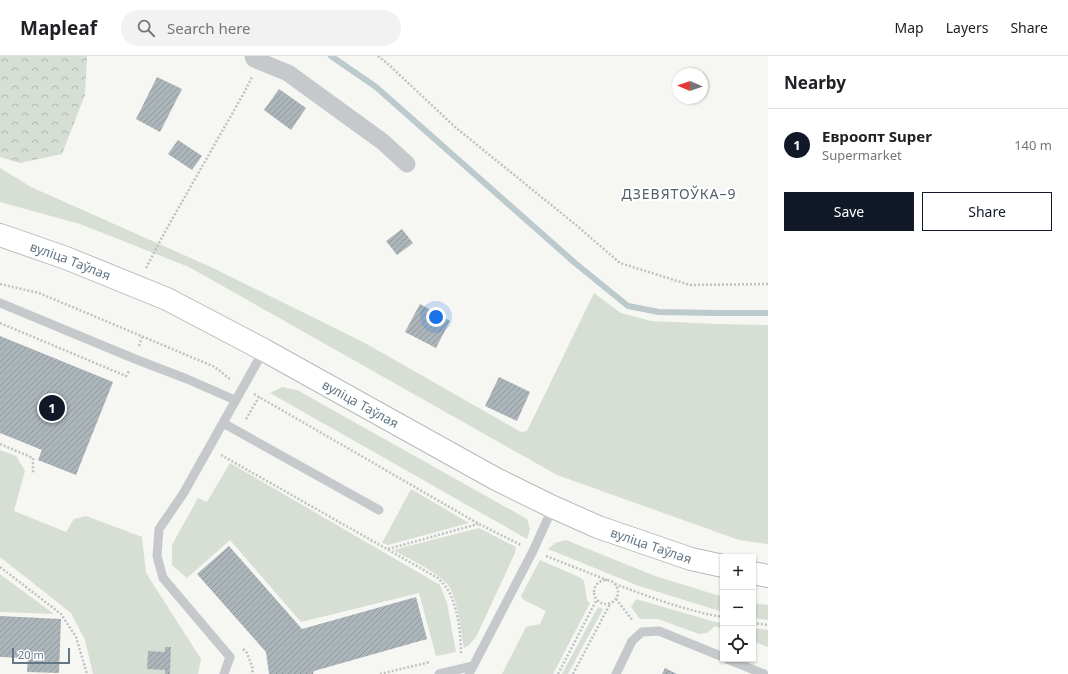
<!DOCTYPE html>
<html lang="en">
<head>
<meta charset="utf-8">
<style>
	:root { --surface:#fff; --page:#f2f2f2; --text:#202124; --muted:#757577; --line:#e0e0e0; --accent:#111827 }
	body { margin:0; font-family:"Noto Sans",sans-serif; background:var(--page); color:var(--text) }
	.controls { position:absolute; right:12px; bottom:12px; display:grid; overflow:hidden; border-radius:0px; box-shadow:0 1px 3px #0004 }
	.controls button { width:36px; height:36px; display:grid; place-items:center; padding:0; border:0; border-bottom:1px solid var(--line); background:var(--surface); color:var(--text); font:20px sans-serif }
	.compass { position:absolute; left:672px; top:12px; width:36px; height:36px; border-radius:50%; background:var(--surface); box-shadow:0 1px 3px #0004; rotate:272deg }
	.scale { position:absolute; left:12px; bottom:10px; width:58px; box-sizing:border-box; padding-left:4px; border:2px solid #637786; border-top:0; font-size:11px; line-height:14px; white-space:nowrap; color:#637786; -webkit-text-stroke:3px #fff; paint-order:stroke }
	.you { position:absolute; left:436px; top:261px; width:14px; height:14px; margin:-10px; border:3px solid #fff; border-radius:50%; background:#1a73e8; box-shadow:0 0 0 6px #1a73e833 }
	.badge { display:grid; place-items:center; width:26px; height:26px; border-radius:50%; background:var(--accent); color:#fff; font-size:13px; font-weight:700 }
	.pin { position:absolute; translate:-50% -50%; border:2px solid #fff; box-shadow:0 1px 4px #0006 }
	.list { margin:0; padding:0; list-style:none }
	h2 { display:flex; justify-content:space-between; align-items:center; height:52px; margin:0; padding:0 16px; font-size:17px }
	h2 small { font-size:13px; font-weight:400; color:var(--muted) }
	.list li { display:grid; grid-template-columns:26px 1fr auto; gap:12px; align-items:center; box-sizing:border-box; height:72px; padding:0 16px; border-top:1px solid var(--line) }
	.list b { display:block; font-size:15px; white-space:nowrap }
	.list p { margin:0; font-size:13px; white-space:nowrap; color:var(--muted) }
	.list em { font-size:13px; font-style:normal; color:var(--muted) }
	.actions { display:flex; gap:8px; padding:12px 16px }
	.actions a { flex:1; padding:9px 0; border:1px solid var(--accent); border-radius:0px; text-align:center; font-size:14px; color:var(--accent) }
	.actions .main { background:var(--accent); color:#fff }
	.icon { flex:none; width:22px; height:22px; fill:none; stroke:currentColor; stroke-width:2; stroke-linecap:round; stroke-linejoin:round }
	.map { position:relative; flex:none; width:768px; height:618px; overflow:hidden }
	header { display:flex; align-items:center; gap:24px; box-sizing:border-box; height:56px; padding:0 20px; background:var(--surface); border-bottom:1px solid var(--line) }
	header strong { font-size:19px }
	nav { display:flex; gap:22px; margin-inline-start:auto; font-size:14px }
	.search { width:280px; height:36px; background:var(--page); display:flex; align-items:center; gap:10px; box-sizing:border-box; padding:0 14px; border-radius:22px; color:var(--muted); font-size:15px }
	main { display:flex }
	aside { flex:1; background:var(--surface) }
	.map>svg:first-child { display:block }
	.green { fill:#d7ded3 }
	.forest { fill:url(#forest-crowns) }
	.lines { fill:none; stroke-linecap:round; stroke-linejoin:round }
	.stream { stroke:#bcc9cd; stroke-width:6 }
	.building { fill:url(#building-hatch) }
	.secondary-casing { stroke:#b5bbbf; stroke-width:24 }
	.path { stroke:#bfc1c3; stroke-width:2.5; stroke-dasharray:2 2; stroke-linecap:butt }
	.lane { stroke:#c5c9cc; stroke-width:9 }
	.street { stroke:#c5c9cc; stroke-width:17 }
	.secondary { stroke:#fff; stroke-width:22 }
	.labels { text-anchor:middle; stroke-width:4; stroke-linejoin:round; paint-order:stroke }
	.street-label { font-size:13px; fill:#637786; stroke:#fff }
	.neighbourhood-label { font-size:14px; letter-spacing:1px; fill:#51606a; stroke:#fff }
</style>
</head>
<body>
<header>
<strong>Mapleaf</strong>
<div class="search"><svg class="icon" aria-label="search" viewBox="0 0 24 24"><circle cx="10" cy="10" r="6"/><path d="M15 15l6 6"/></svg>Search here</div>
<nav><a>Map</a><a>Layers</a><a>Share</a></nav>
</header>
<main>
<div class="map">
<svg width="768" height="618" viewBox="0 0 768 618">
	<defs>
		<pattern id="forest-crowns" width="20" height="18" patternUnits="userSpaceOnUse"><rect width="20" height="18" fill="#d7ded3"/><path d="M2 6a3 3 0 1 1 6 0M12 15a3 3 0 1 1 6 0" fill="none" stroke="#b2b9b1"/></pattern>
		<pattern id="building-hatch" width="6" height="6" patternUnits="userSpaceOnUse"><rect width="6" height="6" fill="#acb5ba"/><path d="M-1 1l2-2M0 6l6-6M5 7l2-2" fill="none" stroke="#90989d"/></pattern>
	</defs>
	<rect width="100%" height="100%" fill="#f6f6f2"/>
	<path class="green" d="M0,112L31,131L213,212L363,286L521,376L527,375L594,237L621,257L651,265L717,268L768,269V488L739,484L557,419L189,211L80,168L0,146Z
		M282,331L297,334L527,463L530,473L527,483L270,337Z
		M0,394L16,400L25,415L14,455L66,476L74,463L86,460L142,481L146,517L201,603L198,618H93L85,584L71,557L0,501Z
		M230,407L440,529L447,547L456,596L436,600L419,537L301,566L230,484L187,522L172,509V489L198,442L207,446Z
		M411,433L469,467L388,489L382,487Z
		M479,472L516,491L515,497L476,581L469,589L464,592C461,576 458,543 448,529C439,517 408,502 393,494Z
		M566,484L655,520L723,541V556L639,530L548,493L555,487Z
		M540,504L581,522L584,525L587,544L590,547L553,618H502L526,571L540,568L546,555L524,544L521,540Z
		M0,518L54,558L0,556Z
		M636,543L715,566L723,567V573L715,570L707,577L699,578L658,563H640L631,551Z
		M753,547L768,549V564L753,562Z
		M598,551L603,553L568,618H562Z
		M753,572L768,574V591L753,585Z"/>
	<path class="forest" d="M0,0H87L85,39L62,98L20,107L0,101Z"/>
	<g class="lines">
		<path class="stream" d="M331,0L376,31L575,207L628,250L659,256L717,257H768"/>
	</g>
	<path class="building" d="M157,21L182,33L160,76L136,63Z
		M279,33L306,52L291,74L264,54Z
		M178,84L202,100L192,114L168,98Z
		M402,173L413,187L397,199L386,185Z
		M420,248L450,265L436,292L405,276Z
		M0,280L113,326L76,419L38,404L42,394L0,377Z
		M499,321L530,336L517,365L485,350Z
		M229,490L302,573L416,541L427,583L314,615L313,618H269L266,596L197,518Z
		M0,560L61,563L59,617L27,616L28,602L0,601Z
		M165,591H171L170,618H165V614L147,613L148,595L165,596Z
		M665,612L677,618H662Z"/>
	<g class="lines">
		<defs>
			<g id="secondary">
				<path id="s1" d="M0,179L66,202L167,243L264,294L496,423L553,451L598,471L691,503L723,510"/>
				<path d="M753,517L768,520"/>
			</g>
		</defs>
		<use href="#secondary" class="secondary-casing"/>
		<path class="path" d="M378,0L387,7L455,71L576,169L620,207L690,229L768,228
			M146,212L166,174L245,35L252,21
			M0,228L39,237L215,311L231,324
			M0,267L126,320L129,315
			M139,290L142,281
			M254,338L479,468L521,489
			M246,363L259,341
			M0,388L33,402V418
			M221,399L438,522C443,527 448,533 451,540C458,556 461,579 461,597
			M388,493L478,468
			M546,500L607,524
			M0,511L61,558L76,581L87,618
			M594 536a12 12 0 1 1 24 0a12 12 0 1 1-24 0Z
			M615,528C650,541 686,555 723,561
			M616,543L633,565
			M753,567L768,569
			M243,593L247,597L253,613L252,618
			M380,618L430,606
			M558,618L596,545
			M573,618L610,548"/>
		<path class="lane" d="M0,247L135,303L187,323L235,344
			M223,367L379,454
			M727,603L764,618
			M224,618L230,601L163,522L157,500L159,473L183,438L264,294
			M439,618L473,610
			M469,618L533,495L553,451
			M616,618L632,585L642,576L659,575L723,601"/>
		<path class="street" d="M253,0L254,3L288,17L383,86L407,108"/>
		<use href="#secondary" class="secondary"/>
	</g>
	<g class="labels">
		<g class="street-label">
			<text dy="5" stroke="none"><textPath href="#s1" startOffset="75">вуліца Таўлая</textPath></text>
			<text dy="5" stroke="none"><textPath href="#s1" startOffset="399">вуліца Таўлая</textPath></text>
			<text dy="5" stroke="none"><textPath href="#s1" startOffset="723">вуліца Таўлая</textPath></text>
		</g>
		<g class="neighbourhood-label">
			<text x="679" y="143">ДЗЕВЯТОЎКА–9</text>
		</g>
	</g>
</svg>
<div class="controls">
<button>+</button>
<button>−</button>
<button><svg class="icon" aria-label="locate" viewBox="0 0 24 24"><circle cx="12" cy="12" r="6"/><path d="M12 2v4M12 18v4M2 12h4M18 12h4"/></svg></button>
</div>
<svg class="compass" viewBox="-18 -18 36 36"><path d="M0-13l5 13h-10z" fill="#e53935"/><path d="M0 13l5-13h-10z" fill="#757577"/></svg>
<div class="scale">20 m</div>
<div class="you"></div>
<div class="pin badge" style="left:52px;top:352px">1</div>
</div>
<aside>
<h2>Nearby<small></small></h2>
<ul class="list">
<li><span class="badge">1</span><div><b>Евроопт Super</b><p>Supermarket</p></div><em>140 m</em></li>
</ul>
<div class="actions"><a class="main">Save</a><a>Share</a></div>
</aside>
</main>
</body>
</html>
